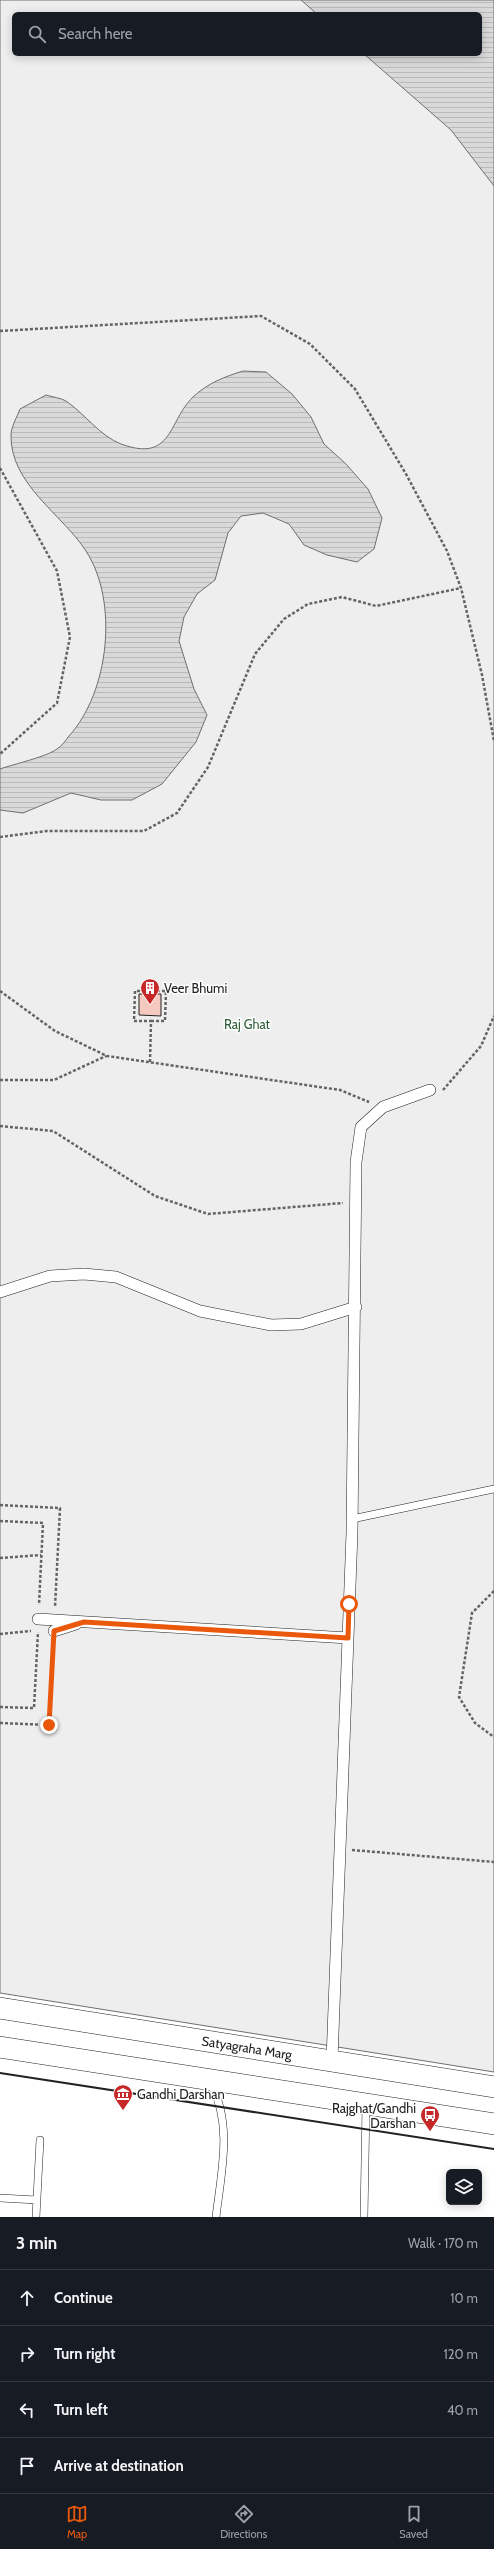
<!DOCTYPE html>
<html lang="en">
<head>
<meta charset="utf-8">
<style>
	:root { --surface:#171b24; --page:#20242c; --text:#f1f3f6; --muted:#9ea1a6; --line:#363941; --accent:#ea580c }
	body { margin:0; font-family:Cabin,sans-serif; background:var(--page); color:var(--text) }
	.controls { position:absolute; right:12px; bottom:12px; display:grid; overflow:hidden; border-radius:6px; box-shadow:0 2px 10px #0003 }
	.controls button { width:36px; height:36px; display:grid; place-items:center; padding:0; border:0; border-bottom:1px solid var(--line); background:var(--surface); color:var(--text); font:20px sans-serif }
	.stop { position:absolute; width:12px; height:12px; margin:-9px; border:3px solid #ea580c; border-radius:50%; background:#fff }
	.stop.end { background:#ea580c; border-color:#fff; box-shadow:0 1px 4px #0008 }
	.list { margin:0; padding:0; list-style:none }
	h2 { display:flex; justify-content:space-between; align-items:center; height:52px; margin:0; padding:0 16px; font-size:17px }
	h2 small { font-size:13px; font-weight:400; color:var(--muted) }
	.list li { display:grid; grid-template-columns:26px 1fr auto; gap:12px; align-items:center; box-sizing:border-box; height:56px; padding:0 16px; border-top:1px solid var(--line) }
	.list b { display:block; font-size:15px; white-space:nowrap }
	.list em { font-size:13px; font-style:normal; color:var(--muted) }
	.icon { flex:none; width:22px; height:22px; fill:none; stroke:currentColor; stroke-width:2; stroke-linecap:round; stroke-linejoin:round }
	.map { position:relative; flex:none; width:494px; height:2217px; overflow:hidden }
	.search { position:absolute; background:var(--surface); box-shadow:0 2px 10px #0003; left:12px; right:12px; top:12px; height:44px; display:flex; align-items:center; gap:10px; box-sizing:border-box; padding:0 14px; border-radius:6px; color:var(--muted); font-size:15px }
	.sheet { height:276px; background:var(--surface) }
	nav { display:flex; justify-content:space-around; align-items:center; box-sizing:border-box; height:56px; border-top:1px solid var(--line); background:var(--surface); font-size:11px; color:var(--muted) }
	nav a { display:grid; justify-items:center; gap:2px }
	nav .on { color:var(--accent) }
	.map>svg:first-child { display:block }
	.park { fill:#eee; stroke:#6f6f6f; fill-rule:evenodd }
	.water { fill:url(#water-rules); stroke:#6f6f6f }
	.building { fill:#f3c9c0; stroke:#222 }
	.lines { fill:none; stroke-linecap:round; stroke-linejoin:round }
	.service-casing { stroke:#222; stroke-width:8 }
	.pedestrian-casing { stroke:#222; stroke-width:12 }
	.secondary-casing { stroke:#222; stroke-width:22 }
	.path { stroke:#646464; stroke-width:2.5; stroke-dasharray:3 2; stroke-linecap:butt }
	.service { stroke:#fff; stroke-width:7 }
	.pedestrian { stroke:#fff; stroke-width:11 }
	.secondary { stroke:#fff; stroke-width:21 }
	.wall { stroke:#222; stroke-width:2 }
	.route { stroke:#ea580c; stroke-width:5 }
	.labels { text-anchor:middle; stroke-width:3; stroke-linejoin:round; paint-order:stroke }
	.poi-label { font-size:13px; fill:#222; stroke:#fff; text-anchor:start }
	.park-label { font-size:13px; fill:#2f5e38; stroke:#fff }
	.street-label { font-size:13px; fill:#222; stroke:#fff }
</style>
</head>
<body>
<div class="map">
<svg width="494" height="2217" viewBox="0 0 494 2217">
	<defs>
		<pattern id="water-rules" width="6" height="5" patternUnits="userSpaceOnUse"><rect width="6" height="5" fill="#d9d9d9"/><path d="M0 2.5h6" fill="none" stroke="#bababa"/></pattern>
	</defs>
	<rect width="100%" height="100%" fill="#fff"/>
	<path class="park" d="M0,0H494V2072L0,1993ZM14,14H480V54H14Z"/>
	<path class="water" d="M301,0H494V186L451,130L364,54H480V14H317Z
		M243,371L266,372L292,394L311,417L324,444L346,464L368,489L382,518L374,549L357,562L327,555L304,545L289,524L263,513L241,516L228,533L215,580L197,594L184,617L179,641L194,689L207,715L196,742L162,784L132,800H101L71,793L23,813L0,810V769C14,764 46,757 57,749C62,746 66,740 69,736C109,692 119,602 86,551C62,514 10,484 11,435C11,427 17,417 20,409L46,395C52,397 61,398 66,401C85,414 100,436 121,444C173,463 168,421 193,397C208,383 224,377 243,371Z"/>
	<path class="building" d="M139,994H161V1016L139,1015Z"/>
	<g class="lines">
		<defs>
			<path id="service" d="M352,1519L494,1489
				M211,2084C233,2125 221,2173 216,2217
				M0,2198L37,2200
				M36,2217L40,2140
				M364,2217L366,2105"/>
			<path id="pedestrian" d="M0,1292L50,1276L84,1274L116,1277L200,1311L271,1325L301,1324L356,1307
				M38,1619L348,1638
				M54,1631L76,1624
				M332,2060L352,1533L356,1162L361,1127L383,1107L430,1090"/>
			<g id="secondary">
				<path id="s1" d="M0,2008L494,2087"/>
				<path d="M0,2047L494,2124"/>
			</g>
		</defs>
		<use href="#service" class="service-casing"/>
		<use href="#pedestrian" class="pedestrian-casing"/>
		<use href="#secondary" class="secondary-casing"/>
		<path class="path" d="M0,331L261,316L310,344L355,389L406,474L447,551L461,588L482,675L494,741
			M0,468L57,571L70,637L57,703L0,754
			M0,837L47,831H144L177,813L208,767L255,654L284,619L308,604L342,597L376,606L461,588
			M0,991L55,1031L107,1056L340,1090L369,1102
			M150,1062L151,1021H134L135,991H166L165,1021H151
			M0,1080H54L106,1056
			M443,1090L481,1046L494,1016
			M0,1126L53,1131L155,1196L208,1214L343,1203
			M0,1505L60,1508L55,1607
			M0,1521L43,1523L39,1605
			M0,1558L41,1555
			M494,1591L472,1613L459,1697L475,1723L494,1737
			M0,1634L31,1631
			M0,1707L34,1708L38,1632
			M0,1723L49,1725L53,1644
			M352,1850L494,1862"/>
		<use href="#service" class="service"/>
		<use href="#pedestrian" class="pedestrian"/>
		<use href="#secondary" class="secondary"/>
		<path class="wall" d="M0,2073L494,2149"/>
	</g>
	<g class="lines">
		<path class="route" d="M49,1725L54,1631L84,1622L348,1638L349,1604"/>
	</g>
	<defs>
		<symbol id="building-pin" viewBox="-11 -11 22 30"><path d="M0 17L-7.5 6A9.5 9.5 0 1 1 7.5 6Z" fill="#c62828" stroke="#fff"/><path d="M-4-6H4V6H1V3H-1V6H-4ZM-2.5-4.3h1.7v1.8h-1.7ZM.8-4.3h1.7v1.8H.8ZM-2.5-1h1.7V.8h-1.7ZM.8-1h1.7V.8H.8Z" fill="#fff"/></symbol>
		<symbol id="museum-pin" viewBox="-11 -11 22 30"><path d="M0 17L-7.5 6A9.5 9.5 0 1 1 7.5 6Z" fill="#c62828" stroke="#fff"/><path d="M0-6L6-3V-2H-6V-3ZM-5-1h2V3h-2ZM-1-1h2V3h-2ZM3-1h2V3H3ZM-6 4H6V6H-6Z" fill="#fff"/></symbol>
		<symbol id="bus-pin" viewBox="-11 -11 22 30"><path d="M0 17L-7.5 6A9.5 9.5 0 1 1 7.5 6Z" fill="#c62828" stroke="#fff"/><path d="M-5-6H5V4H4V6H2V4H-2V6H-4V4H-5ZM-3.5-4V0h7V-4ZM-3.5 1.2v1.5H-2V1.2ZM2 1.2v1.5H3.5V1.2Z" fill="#fff"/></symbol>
	</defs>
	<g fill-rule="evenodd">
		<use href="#building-pin" x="139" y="977" width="22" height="30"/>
		<use href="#museum-pin" x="112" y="2083" width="22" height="30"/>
		<use href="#bus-pin" x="419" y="2104" width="22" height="30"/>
	</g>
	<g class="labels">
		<g class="poi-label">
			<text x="164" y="993">Veer Bhumi</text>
			<text x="137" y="2099">Gandhi Darshan</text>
			<text x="416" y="2113" text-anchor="end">Rajghat/Gandhi<tspan x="416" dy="15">Darshan</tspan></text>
		</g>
		<g class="park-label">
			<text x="247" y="1029">Raj Ghat</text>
		</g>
		<g class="street-label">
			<text dy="5" stroke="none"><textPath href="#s1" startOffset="250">Satyagraha Marg</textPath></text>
		</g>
	</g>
</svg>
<div class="controls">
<button><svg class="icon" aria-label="layers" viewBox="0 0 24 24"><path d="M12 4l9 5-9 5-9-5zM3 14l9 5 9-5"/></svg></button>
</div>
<div class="stop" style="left:349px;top:1604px"></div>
<div class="stop end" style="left:49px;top:1725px"></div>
<div class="search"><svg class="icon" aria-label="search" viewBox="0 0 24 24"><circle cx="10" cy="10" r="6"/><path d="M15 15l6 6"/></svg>Search here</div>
</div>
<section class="sheet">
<h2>3 min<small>Walk · 170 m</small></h2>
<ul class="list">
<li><svg class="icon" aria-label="ahead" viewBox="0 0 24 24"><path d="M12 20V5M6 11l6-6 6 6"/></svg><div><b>Continue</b></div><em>10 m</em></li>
<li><svg class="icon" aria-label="right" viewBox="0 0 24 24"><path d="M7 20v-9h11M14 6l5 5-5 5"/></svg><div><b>Turn right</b></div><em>120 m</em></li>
<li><svg class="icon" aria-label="left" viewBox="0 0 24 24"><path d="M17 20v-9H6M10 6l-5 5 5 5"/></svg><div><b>Turn left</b></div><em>40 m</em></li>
<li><svg class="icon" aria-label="arrive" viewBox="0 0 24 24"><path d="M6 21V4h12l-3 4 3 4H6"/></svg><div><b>Arrive at destination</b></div></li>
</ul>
</section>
<nav>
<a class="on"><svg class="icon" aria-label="map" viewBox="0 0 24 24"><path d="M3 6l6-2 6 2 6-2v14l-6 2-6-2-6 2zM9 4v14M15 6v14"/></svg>Map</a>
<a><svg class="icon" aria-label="directions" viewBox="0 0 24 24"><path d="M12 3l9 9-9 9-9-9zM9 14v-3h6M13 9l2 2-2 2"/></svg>Directions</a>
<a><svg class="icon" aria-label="saved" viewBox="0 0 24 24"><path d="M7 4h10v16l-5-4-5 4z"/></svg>Saved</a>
</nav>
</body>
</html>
